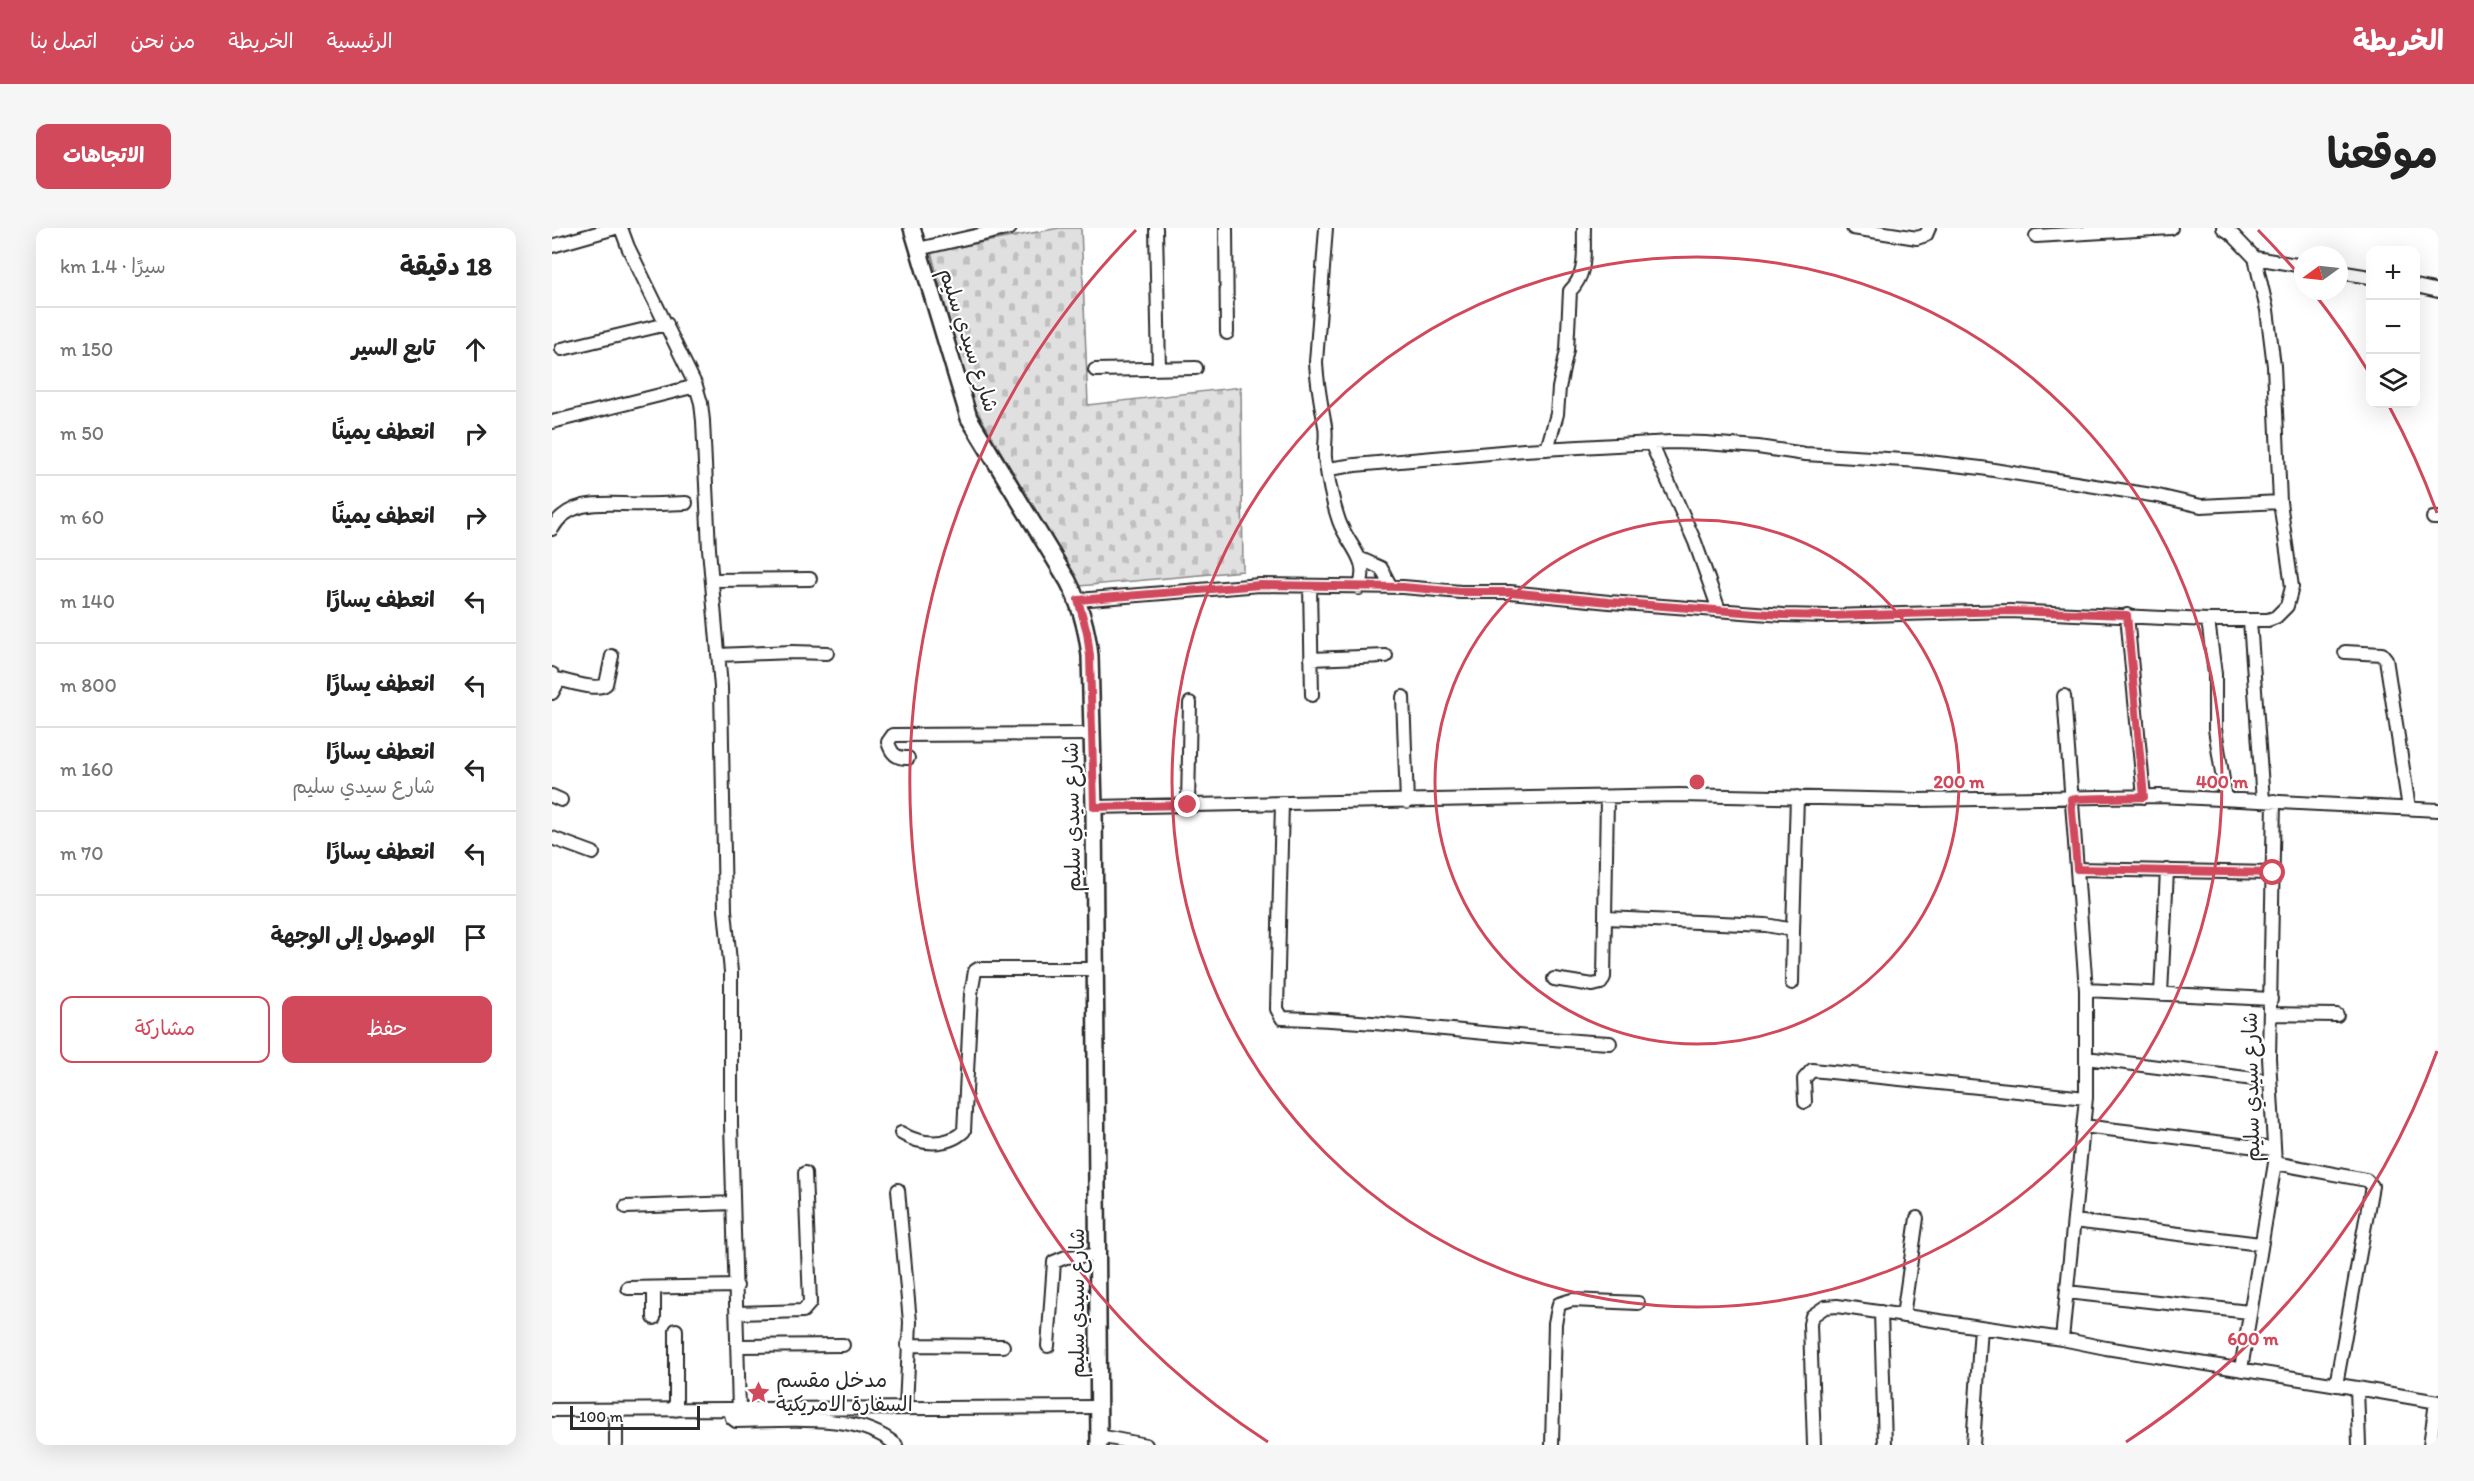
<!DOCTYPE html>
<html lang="ar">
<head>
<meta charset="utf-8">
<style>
	:root { --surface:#fff; --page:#f6f6f6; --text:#222; --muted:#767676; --line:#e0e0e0; --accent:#d1495b }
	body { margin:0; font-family:Itim,"Playpen Sans Arabic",sans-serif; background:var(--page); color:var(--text); direction:rtl }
	.controls { position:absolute; right:18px; top:18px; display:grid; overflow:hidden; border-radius:12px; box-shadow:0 6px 24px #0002 }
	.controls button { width:54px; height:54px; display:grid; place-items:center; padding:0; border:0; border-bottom:2px solid var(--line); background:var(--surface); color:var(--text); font:30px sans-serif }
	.compass { position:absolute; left:1742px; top:18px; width:54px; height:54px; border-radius:50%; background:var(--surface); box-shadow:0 6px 24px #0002; rotate:255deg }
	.scale { position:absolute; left:18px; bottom:15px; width:130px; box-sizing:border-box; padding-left:6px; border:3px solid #2b2b2b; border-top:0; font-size:16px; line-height:21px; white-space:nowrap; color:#2b2b2b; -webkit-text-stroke:4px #fff; paint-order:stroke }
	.stop { position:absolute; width:18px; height:18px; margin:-14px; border:4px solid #d1495b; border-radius:50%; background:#fff }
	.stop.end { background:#d1495b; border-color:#fff; box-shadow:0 2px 6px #0008 }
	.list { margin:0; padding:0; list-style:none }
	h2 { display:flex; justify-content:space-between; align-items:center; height:78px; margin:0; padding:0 24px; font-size:26px }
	h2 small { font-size:20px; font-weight:400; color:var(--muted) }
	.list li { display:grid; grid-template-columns:39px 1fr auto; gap:18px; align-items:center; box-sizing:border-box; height:84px; padding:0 24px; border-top:2px solid var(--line) }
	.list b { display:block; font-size:22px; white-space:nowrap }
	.list p { margin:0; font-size:20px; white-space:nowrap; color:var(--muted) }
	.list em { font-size:20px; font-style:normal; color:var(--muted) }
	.actions { display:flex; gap:12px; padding:18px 24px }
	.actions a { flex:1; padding:14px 0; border:2px solid var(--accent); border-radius:12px; text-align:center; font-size:21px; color:var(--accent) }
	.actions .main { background:var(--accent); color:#fff }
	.icon { flex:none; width:33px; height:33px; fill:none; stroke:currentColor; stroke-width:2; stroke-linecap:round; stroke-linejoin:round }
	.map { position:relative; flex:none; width:1886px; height:1217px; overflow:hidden; direction:ltr; border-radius:12px }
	header { display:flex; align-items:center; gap:36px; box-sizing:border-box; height:84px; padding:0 30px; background:var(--accent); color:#fff }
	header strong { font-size:28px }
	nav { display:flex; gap:33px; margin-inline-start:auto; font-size:21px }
	.intro { display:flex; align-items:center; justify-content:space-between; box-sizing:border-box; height:144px; padding:0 36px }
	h1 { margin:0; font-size:42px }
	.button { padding:15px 27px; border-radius:12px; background:var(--accent); color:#fff; font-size:21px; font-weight:700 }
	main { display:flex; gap:36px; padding:0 36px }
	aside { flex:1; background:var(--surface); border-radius:12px; box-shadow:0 6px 24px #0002 }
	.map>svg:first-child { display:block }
	.cemetery { fill:url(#cemetery-stones); stroke:#868686; stroke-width:1.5 }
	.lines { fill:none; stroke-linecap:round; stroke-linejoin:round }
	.minor-casing { stroke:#2b2b2b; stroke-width:16 }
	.major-casing { stroke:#2b2b2b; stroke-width:20 }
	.minor { stroke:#fff; stroke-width:12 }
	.major { stroke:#fff; stroke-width:15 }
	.route { stroke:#d1495b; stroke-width:8 }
	.ring { fill:none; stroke:#d1495b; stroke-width:3 }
	.labels { text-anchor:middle; stroke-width:4.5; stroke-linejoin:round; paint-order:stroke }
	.street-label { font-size:21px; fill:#2b2b2b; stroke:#fff }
	.poi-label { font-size:21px; fill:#2b2b2b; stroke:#fff; text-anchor:start }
	.centre { fill:#d1495b; stroke:#fff; stroke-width:3 }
	.ring-label { font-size:18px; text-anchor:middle; font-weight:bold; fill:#d1495b; stroke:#fff; stroke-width:4.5; stroke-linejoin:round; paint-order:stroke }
</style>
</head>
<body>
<header>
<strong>الخريطة</strong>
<nav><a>الرئيسية</a><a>الخريطة</a><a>من نحن</a><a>اتصل بنا</a></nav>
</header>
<div class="intro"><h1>موقعنا</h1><a class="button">الاتجاهات</a></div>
<main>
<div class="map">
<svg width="1886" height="1217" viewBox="0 0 1886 1217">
	<defs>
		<pattern id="cemetery-stones" width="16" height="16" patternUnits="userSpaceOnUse" patternTransform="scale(1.5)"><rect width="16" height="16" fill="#e0e0e0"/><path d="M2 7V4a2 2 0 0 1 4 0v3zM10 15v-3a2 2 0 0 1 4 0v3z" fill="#c0c0c0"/></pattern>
	</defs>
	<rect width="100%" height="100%" fill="#fff"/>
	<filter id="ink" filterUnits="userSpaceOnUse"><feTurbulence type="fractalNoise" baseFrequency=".0167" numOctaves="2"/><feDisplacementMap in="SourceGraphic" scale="12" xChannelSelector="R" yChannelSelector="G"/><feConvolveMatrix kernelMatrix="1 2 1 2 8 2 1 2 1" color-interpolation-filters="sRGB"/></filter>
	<g filter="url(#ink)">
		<path class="cemetery" d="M507,0H529L536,177L689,159L691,343L528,358L419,173L379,24Z"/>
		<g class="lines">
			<defs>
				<path id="minor" d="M69,0L76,19L144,158L149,175L151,193L157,321L169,459L173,682L179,744V896L187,1182
					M604,0L607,141
					M674,0L675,105
					M774,0L764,134C765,156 769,176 773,198C775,208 772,219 773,230C776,251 780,273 787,293C796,318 819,332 807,360
					M1301,0L1365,10L1374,7L1377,0
					M1671,0L1680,6L1703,30
					M1484,8L1619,0
					M0,18L63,0
					M366,21L458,0
					M1787,44L1818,49
					M1864,58L1886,63
					M10,121L115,96
					M543,142L644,140
					M0,194L144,158
					M1099,215L1143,314L1167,382
					M995,221L1005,186L1007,160L1015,122L1018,63C1036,45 1031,24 1032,0
					M776,241L803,237L972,222L1119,214L1153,215L1206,219L1253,226L1368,233L1429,240L1606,268L1649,278L1728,274
					M1881,290H1886
					M0,301C15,274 44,275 71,276C92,277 113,276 134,275
					M809,331L829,340L839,359
					M160,352L258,351
					M758,358L760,467
					M526,372L708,357L851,359L909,364H958L1057,374L1231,387L1278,388L1458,383L1656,392H1716L1724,389L1735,378L1740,359L1728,274L1722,138L1715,82L1703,30L1751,38
					M1575,387L1592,569
					M1656,392L1663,446V501L1674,571
					M1698,393L1711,573
					M1793,424L1830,426L1834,431L1857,580
					M166,427L240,424L275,425
					M759,431L834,428
					M0,446L5,456L0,465
					M4,451C17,453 45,464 54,456L60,428
					M1512,468L1534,762V870L1510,1111L1554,1120L1805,1160L1807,1217
					M851,469L855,574
					M356,530C344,531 339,525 336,514L341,507L539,506
					M0,568L9,572
					M730,575L725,781L730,790C840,793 948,809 1058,815
					M636,577L638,475
					M542,579L1127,567L1365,572L1608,568L1886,582
					M0,610L41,625
					M1525,641L1721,645
					M1054,690L1214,697L1241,702L1240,755
					M1241,702L1245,569
					M1002,751L1041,757L1049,755L1052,749L1055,570
					M1534,762L1719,771
					M1609,766L1615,642
					M1718,786L1785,787
					M1534,830L1718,853
					M1253,874L1252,851L1260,842L1534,870
					M1531,898L1722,921
					M349,905C368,917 395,919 412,903L419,766L423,743L426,741H543
					M1723,935L1814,952L1820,958L1784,1157
					M346,962L358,1094L354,1179
					M74,979L181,975
					M1522,993L1708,1016
					M76,1060L185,1058
					M102,1060V1090
					M1515,1064L1697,1084
					M1329,1084L1333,1217
					M186,1085L251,1083L258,1075L253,945
					M1351,1088L1365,990
					M355,1117L451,1118
					M186,1118L291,1117
					M496,1118L502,1034L514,1029L546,1027
					M1689,1141L1723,935L1717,830L1722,573
					M1805,1160L1886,1174
					M0,1182L547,1179
					M64,1182V1217
					M124,1182V1102
					M178,1182L180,1190L184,1193C232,1193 305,1183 344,1217
					M547,1208L594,1217
					M1000,1217L1003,1095L1007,1076L1020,1072L1086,1075
					M1262,1217L1258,1096L1260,1088L1273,1079L1285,1078L1510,1111
					M1421,1217L1429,1099
					M1878,1217L1884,1174"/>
				<path id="major" d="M360,0L417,190L516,353C529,378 535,400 538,428L542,579L547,1217"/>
			</defs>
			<use href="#minor" class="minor-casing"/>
			<use href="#major" class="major-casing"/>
			<use href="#minor" class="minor"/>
			<use href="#major" class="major"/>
		</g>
	</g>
	<g class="lines" filter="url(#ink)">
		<path class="route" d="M636,577L542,579L538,428L535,404L526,372L708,357L851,359L909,364H958L1057,374L1231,387L1278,388L1458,383L1575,387L1592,569L1519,571L1525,641L1721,645"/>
	</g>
	<g class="ring">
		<circle cx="1145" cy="554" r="262"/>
		<circle cx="1145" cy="554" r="525"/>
		<path d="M1885 823A787 787 0 0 1 1574 1214M716 1214A787 787 0 0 1 584 2M1706 2A787 787 0 0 1 1748 48M1761 64A787 787 0 0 1 1816 143M1837 178A787 787 0 0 1 1885 285"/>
	</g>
	<defs>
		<symbol id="sight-bare" viewBox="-9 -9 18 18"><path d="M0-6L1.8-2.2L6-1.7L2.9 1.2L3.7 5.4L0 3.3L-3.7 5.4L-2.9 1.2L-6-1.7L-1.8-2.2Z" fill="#d1495b" stroke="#fff" stroke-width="2.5" paint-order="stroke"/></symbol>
	</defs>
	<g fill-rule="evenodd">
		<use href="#sight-bare" x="190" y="1148" width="33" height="33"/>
	</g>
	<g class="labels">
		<g class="street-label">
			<text transform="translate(417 112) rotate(72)" y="7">شارع سيدي سليم</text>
			<text transform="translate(520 589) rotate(-91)" y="7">شارع سيدي سليم</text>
			<text transform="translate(1699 859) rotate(-91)" y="7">شارع سيدي سليم</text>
			<text transform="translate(525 1075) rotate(-90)" y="7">شارع سيدي سليم</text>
		</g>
		<g class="poi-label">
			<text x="224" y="1159">مدخل مقسم<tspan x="224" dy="24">السفارة الامريكية</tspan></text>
		</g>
	</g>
	<circle cx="1145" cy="554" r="9" class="centre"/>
	<g class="ring-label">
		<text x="1407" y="560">200 m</text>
		<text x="1670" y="560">400 m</text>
		<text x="1701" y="1117">600 m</text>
	</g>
</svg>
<div class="controls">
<button>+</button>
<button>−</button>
<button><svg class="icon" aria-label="layers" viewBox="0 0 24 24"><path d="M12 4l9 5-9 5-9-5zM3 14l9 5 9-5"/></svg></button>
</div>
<svg class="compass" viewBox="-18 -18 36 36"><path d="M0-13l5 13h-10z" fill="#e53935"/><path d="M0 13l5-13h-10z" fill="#767676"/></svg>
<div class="scale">100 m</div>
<div class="stop" style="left:1721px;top:645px"></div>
<div class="stop end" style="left:636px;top:577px"></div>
</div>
<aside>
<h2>18 دقيقة<small>سيرًا · 1.4 km</small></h2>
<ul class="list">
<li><svg class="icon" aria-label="ahead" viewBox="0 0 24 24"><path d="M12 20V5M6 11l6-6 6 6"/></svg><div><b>تابع السير</b></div><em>150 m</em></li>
<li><svg class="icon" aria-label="right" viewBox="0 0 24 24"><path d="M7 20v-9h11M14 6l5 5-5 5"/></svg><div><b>انعطف يمينًا</b></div><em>50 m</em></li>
<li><svg class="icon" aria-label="right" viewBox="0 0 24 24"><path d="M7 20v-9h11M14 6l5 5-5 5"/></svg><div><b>انعطف يمينًا</b></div><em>60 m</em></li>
<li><svg class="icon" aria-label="left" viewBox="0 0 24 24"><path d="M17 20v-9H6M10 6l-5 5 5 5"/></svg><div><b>انعطف يسارًا</b></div><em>140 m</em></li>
<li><svg class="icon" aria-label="left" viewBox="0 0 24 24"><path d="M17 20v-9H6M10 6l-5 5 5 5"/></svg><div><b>انعطف يسارًا</b></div><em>800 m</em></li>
<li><svg class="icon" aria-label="left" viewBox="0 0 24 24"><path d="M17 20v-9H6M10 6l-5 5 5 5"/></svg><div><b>انعطف يسارًا</b><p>شارع سيدي سليم</p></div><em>160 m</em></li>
<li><svg class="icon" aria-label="left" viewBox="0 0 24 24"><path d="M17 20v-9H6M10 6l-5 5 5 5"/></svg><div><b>انعطف يسارًا</b></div><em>70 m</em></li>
<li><svg class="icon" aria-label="arrive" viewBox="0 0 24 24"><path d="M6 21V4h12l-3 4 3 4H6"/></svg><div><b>الوصول إلى الوجهة</b></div></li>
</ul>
<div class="actions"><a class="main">حفظ</a><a>مشاركة</a></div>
</aside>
</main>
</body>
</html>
